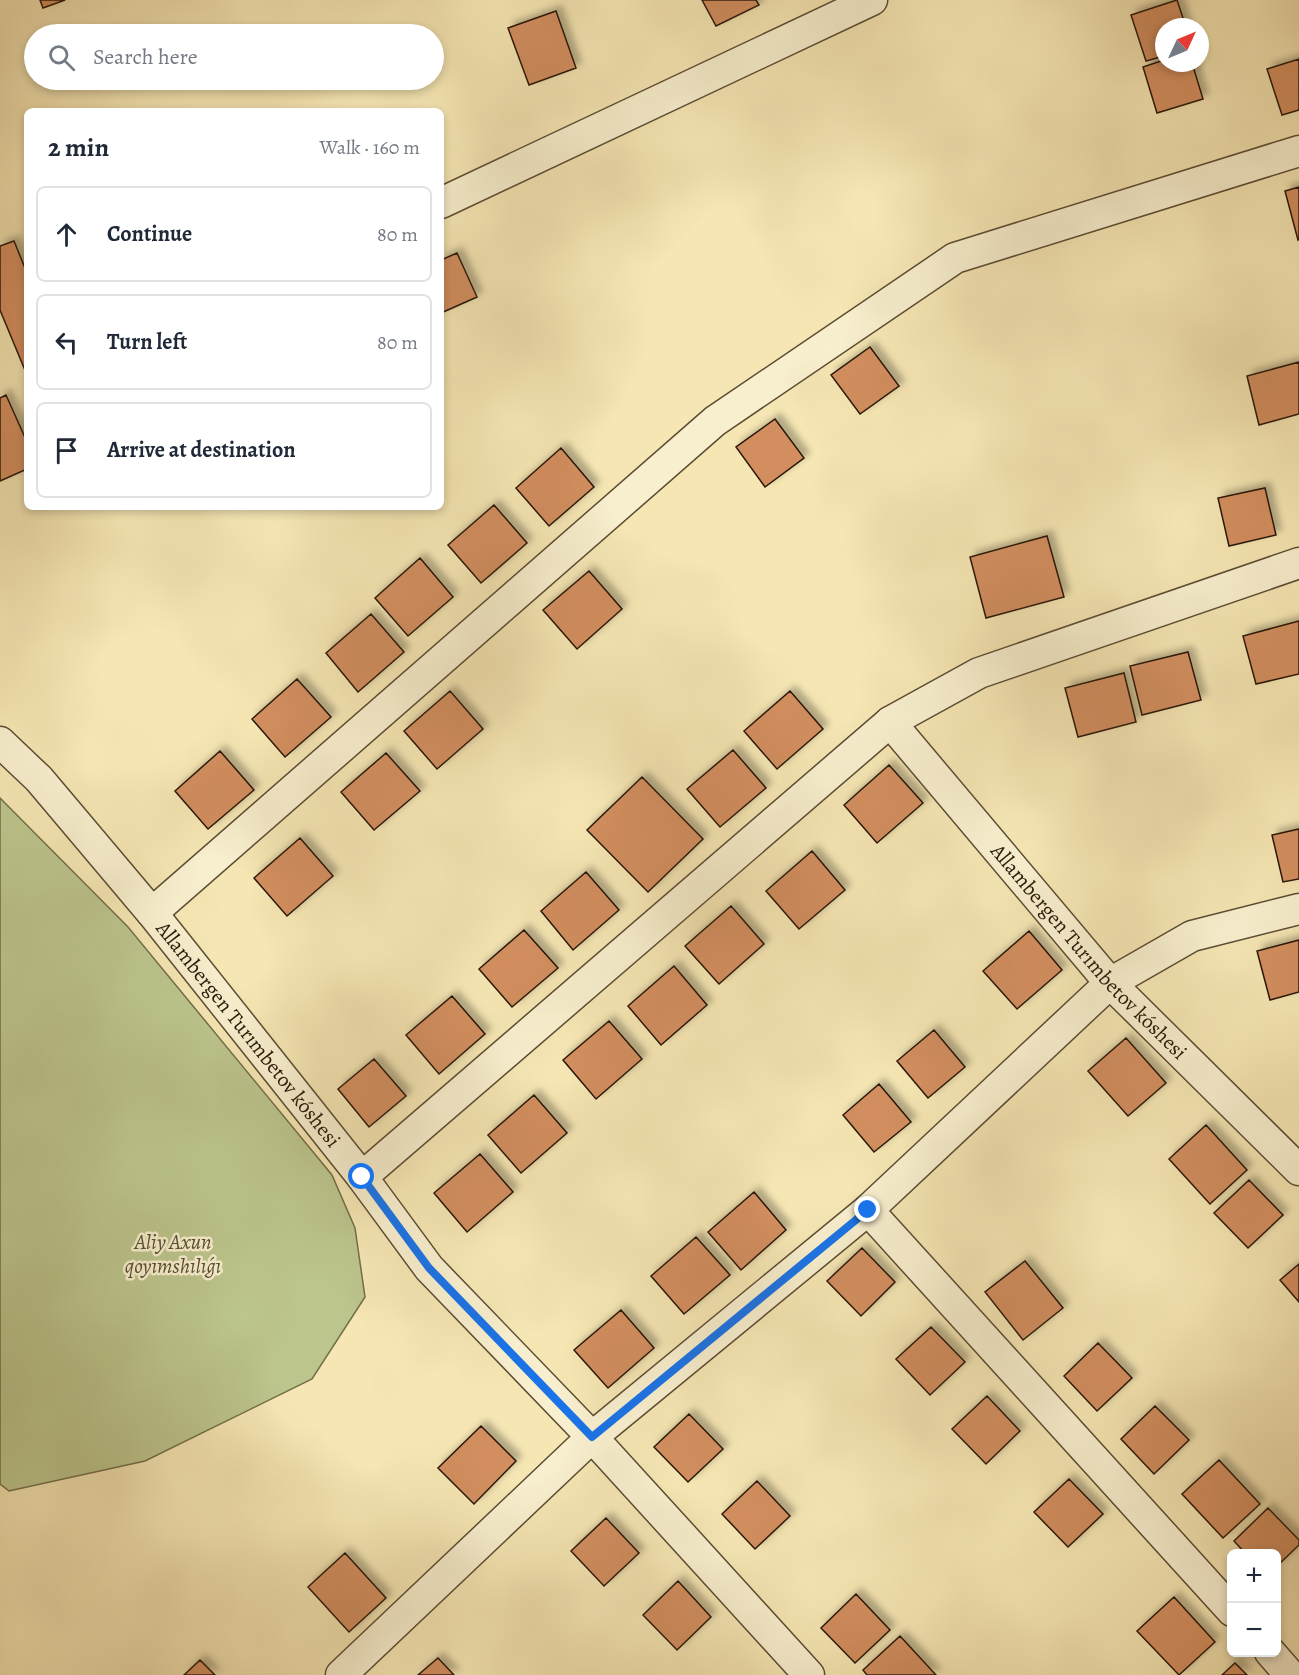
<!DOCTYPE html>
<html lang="en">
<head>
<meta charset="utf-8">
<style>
	:root { --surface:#fff; --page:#f6f6f7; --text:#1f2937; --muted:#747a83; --line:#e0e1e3 }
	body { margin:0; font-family:Alegreya,serif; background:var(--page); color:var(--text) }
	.controls { position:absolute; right:18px; bottom:18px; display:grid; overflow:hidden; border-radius:9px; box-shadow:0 3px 9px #0003 }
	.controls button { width:54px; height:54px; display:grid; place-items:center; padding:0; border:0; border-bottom:2px solid var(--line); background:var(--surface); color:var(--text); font:30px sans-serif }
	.compass { position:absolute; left:1155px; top:18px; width:54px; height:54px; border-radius:50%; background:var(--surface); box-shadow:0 3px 9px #0003; rotate:46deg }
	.stop { position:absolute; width:18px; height:18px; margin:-14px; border:4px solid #1a73e8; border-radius:50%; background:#fff }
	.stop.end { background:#1a73e8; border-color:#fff; box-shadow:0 2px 6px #0008 }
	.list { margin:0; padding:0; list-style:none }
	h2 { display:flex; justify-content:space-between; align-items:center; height:78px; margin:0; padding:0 24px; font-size:26px }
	h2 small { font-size:20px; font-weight:400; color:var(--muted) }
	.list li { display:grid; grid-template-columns:39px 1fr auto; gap:18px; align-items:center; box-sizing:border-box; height:96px; margin:0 12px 12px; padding:0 12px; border:2px solid var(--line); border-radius:9px }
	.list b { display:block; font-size:22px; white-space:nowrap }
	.list em { font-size:20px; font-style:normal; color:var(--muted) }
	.icon { flex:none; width:33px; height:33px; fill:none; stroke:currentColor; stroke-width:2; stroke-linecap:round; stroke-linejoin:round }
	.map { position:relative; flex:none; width:1299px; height:1675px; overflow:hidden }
	.search { position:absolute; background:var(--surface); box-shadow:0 3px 9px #0003; left:24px; top:24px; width:420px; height:66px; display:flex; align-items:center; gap:15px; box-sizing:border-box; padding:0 21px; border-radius:33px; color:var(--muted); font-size:22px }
	.panel { position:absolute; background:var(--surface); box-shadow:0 3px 9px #0003; left:24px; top:108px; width:420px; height:402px; border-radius:9px }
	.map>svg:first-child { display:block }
	.green { fill:#bcc58c; stroke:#726e4a; stroke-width:1.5 }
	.building { fill:#d28e5f; stroke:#291808; stroke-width:1.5; filter:url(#shadow) }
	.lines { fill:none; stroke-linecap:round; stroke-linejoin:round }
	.minor-casing { stroke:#5c4c33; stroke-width:33 }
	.minor { stroke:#f8efce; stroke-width:30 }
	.route { stroke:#1a73e8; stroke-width:8 }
	.labels { text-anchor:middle; stroke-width:5; stroke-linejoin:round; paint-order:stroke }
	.street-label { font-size:21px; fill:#291808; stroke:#f8efce }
	.park-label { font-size:21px; font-style:italic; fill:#554c30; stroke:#f8efce }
</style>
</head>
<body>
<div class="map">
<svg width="1299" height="1675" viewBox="0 0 1299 1675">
	<defs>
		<filter id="shadow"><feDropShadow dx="5.5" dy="-5.5" stdDeviation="3" flood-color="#0004"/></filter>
	</defs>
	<rect width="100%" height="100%" fill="#f5e6b3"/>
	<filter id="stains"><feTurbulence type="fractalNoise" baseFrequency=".00333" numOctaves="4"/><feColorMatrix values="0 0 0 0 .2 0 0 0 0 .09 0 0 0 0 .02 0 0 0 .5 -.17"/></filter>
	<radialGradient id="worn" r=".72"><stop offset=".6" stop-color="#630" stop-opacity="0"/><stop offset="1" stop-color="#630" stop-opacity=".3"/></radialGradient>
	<path class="green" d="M0,798L128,927L332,1175L355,1228L365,1297L312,1379L145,1461L9,1491L0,1484Z"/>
	<path class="building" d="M40,0H65L43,8Z
		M702,0H756L759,5L716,26Z
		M1177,0L1186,27H1164V56L1146,61L1131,15Z
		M556,11L576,68L529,85L508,28Z
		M1299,59V110L1282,115L1267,69Z
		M1164,60V63H1192L1203,99L1157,113L1143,67Z
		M1299,187V239L1298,240L1285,191Z
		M14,241L27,273V375L0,310V246Z
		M457,253L477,297L441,313V260Z
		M870,347L899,386L860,414L831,375Z
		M1299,362V414L1259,425L1247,376Z
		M6,395L27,442V469L0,481V398Z
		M775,419L804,458L765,487L736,447Z
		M561,448L594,487L549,526L516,488Z
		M1265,488L1276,535L1229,546L1218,498Z
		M494,505L527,543L481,583L448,545Z
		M1047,536L1064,597L986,618L970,557Z
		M420,558L453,597L408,636L375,598Z
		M589,571L622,609L577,649L543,610Z
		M371,614L404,652L358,692L326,653Z
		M1299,621V674L1256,684L1243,636Z
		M1188,652L1201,700L1142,715L1130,666Z
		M1124,673L1136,722L1078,737L1065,688Z
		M297,679L331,717L285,757L252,719Z
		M450,691L483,729L437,769L404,731Z
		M790,691L823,729L777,769L744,731Z
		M733,750L766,788L720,827L687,789Z
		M220,751L254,790L208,829L175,791Z
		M386,753L420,791L374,830L341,792Z
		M889,765L923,803L877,843L844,805Z
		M642,777L703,839L648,892L587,830Z
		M1299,829V879L1283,882L1272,835Z
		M300,838L333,876L287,916L254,878Z
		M812,851L845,890L799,929L766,891Z
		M586,872L619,910L573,950L541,911Z
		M731,906L764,944L719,984L685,946Z
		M524,930L558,968L512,1007L479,969Z
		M1029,931L1062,970L1017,1009L983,971Z
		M1299,940V992L1270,1000L1257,951Z
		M674,966L707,1005L661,1045L628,1006Z
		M452,996L485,1034L439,1074L406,1035Z
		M609,1021L642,1059L596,1099L563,1060Z
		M934,1030L965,1067L928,1098L897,1061Z
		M1126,1038L1166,1083L1128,1116L1088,1071Z
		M374,1059L406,1096L369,1127L338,1089Z
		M879,1084L911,1122L874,1152L843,1115Z
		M534,1095L567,1133L521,1173L488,1135Z
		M1206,1125L1247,1170L1210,1204L1169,1159Z
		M480,1154L513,1192L467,1232L434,1193Z
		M1249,1180L1283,1215L1248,1248L1214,1213Z
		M754,1192L786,1230L741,1270L708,1232Z
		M696,1237L730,1275L684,1314L651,1276Z
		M862,1248L895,1282L861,1316L827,1281Z
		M1025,1261L1063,1308L1023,1340L985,1292Z
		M1299,1264V1302L1280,1280Z
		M621,1310L654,1348L608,1388L574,1350Z
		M931,1327L965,1362L930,1395L896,1359Z
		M1098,1343L1132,1378L1097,1411L1064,1376Z
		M987,1396L1020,1431L986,1464L952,1429Z
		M1155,1406L1189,1440L1154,1474L1121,1439Z
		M689,1414L723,1449L688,1482L654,1447Z
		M481,1426L516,1461L474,1504L438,1468Z
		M1219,1460L1260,1504L1223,1538L1182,1494Z
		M1069,1479L1103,1514L1068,1547L1034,1512Z
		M757,1481L790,1516L755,1549L722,1514Z
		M1268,1508L1299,1540V1545L1276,1567V1554H1246L1234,1541Z
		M606,1518L639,1553L604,1586L571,1551Z
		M345,1553L386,1598L349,1632L308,1587Z
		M678,1581L711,1617L677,1650L643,1615Z
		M856,1594L890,1630L855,1663L821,1628Z
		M1174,1597L1215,1642L1179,1675L1137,1631Z
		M900,1636L936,1675H867L863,1670Z
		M438,1658L454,1675H418Z
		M200,1660L215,1675H184Z
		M1235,1663L1247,1675H1222Z"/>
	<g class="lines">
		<defs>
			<g id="minor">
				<path d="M441,203L872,0"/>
				<path id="s1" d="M890,722L1110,983L1299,1170"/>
				<path id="s2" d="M0,742L39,779L152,913L362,1177L429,1268L592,1437L809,1675"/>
				<path d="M152,913L715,421L955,258L1299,151"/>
				<path d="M362,1177L890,722L979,673L1299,563"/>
				<path d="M868,1210L1232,1611"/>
				<path d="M1270,1652L1290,1675"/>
				<path d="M341,1675L592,1437L868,1210L1110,983L1192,936L1299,909"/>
			</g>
		</defs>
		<use href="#minor" class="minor-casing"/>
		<use href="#minor" class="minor"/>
	</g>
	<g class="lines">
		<path class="route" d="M362,1177L429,1268L592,1437L868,1210"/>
	</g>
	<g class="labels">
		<g class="street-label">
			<text dy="7" stroke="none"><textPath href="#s1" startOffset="304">Allambergen Turımbetov kóshesi</textPath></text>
			<text dy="7" stroke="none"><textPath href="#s2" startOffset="384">Allambergen Turımbetov kóshesi</textPath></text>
		</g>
		<g class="park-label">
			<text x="173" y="1249">Aliy Axun<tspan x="173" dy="24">qoyımshılıǵı</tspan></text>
		</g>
	</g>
	<rect width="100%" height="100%" filter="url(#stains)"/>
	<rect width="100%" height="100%" fill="url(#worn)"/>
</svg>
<div class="controls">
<button>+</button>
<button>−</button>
</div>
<svg class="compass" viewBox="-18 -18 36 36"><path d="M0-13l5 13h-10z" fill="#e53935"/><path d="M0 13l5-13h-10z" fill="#747a83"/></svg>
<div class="stop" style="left:362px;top:1177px"></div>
<div class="stop end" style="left:868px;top:1210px"></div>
<div class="search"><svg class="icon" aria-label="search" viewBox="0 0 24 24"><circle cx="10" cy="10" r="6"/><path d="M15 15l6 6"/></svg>Search here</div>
<section class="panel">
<h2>2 min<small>Walk · 160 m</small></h2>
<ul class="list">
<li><svg class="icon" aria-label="ahead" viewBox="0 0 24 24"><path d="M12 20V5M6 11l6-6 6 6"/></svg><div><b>Continue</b></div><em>80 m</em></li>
<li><svg class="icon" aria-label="left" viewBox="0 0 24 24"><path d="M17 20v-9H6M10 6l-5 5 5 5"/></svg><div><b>Turn left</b></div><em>80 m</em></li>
<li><svg class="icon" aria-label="arrive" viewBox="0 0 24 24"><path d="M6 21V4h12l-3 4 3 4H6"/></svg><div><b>Arrive at destination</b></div></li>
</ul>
</section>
</div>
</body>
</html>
